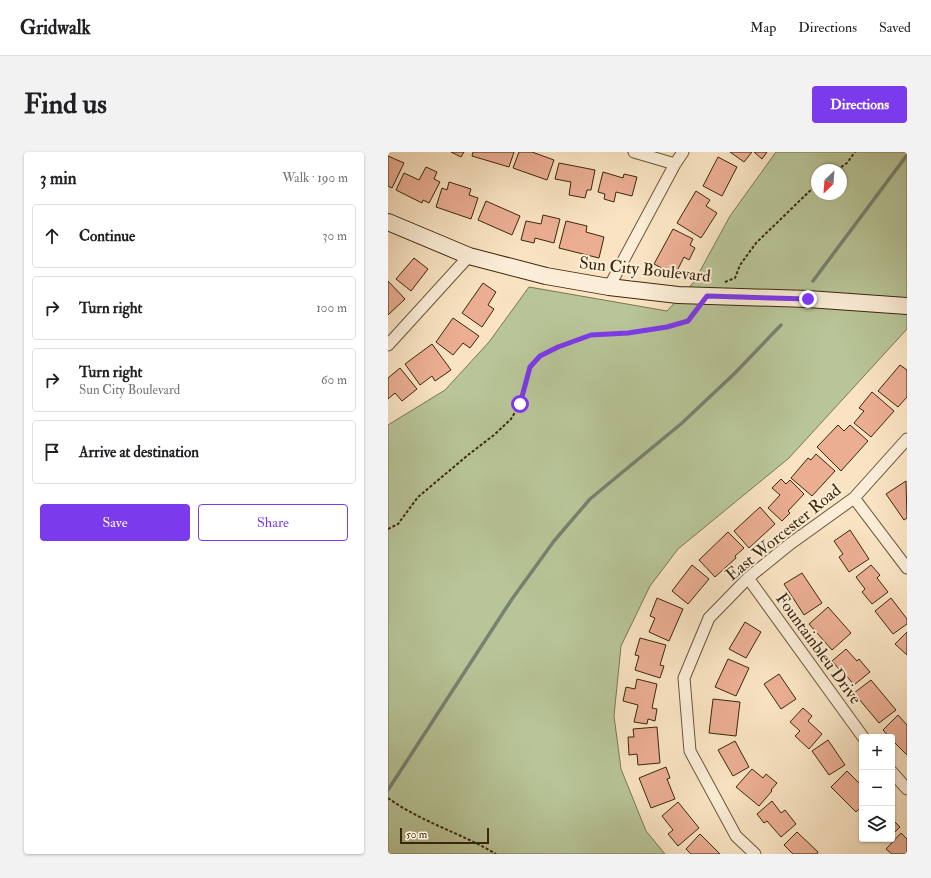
<!DOCTYPE html>
<html lang="en">
<head>
<meta charset="utf-8">
<style>
	:root { --surface:#fff; --page:#f2f2f2; --text:#202124; --muted:#757577; --line:#e0e0e0; --accent:#7c3aed }
	body { margin:0; font-family:"IM FELL Double Pica",serif; background:var(--page); color:var(--text) }
	.controls { position:absolute; right:12px; bottom:12px; display:grid; overflow:hidden; border-radius:4px; box-shadow:0 1px 3px #0004 }
	.controls button { width:36px; height:36px; display:grid; place-items:center; padding:0; border:0; border-bottom:1px solid var(--line); background:var(--surface); color:var(--text); font:20px sans-serif }
	.compass { position:absolute; left:423px; top:12px; width:36px; height:36px; border-radius:50%; background:var(--surface); box-shadow:0 1px 3px #0004; rotate:205deg }
	.scale { position:absolute; left:12px; bottom:10px; width:89px; box-sizing:border-box; padding-left:4px; border:2px solid #3c270b; border-top:0; font-size:11px; line-height:14px; white-space:nowrap; color:#3c270b; -webkit-text-stroke:3px #fbedd7; paint-order:stroke }
	.stop { position:absolute; width:12px; height:12px; margin:-9px; border:3px solid #7c3aed; border-radius:50%; background:#fff }
	.stop.end { background:#7c3aed; border-color:#fff; box-shadow:0 1px 4px #0008 }
	.list { margin:0; padding:0; list-style:none }
	h2 { display:flex; justify-content:space-between; align-items:center; height:52px; margin:0; padding:0 16px; font-size:17px }
	h2 small { font-size:13px; font-weight:400; color:var(--muted) }
	.list li { display:grid; grid-template-columns:26px 1fr auto; gap:12px; align-items:center; box-sizing:border-box; height:64px; margin:0 8px 8px; padding:0 8px; border:1px solid var(--line); border-radius:4px }
	.list b { display:block; font-size:15px; white-space:nowrap }
	.list p { margin:0; font-size:13px; white-space:nowrap; color:var(--muted) }
	.list em { font-size:13px; font-style:normal; color:var(--muted) }
	.actions { display:flex; gap:8px; padding:12px 16px }
	.actions a { flex:1; padding:9px 0; border:1px solid var(--accent); border-radius:4px; text-align:center; font-size:14px; color:var(--accent) }
	.actions .main { background:var(--accent); color:#fff }
	.icon { flex:none; width:22px; height:22px; fill:none; stroke:currentColor; stroke-width:2; stroke-linecap:round; stroke-linejoin:round }
	.map { position:relative; flex:none; width:519px; height:702px; overflow:hidden; border-radius:4px }
	header { display:flex; align-items:center; gap:24px; box-sizing:border-box; height:56px; padding:0 20px; background:var(--surface); border-bottom:1px solid var(--line) }
	header strong { font-size:19px }
	nav { display:flex; gap:22px; margin-inline-start:auto; font-size:14px }
	.intro { display:flex; align-items:center; justify-content:space-between; box-sizing:border-box; height:96px; padding:0 24px }
	h1 { margin:0; font-size:28px }
	.button { padding:10px 18px; border-radius:4px; background:var(--accent); color:#fff; font-size:14px; font-weight:700 }
	main { display:flex; gap:24px; padding:0 24px }
	aside { flex:1; background:var(--surface); border-radius:4px; box-shadow:0 1px 3px #0004 }
	.map>svg:first-child { display:block }
	.green { fill:#b8c598; stroke:#7a7652; fill-rule:evenodd }
	.lines { fill:none; stroke-linecap:round; stroke-linejoin:round }
	.stream { stroke:#778270; stroke-width:3.5 }
	.building { fill:#ebae93; stroke:#3c270b }
	.street-casing { stroke:#6b5639; stroke-width:13 }
	.secondary-casing { stroke:#3c270b; stroke-width:18 }
	.path { stroke:#3c270b; stroke-width:2; stroke-dasharray:3 2; stroke-linecap:butt }
	.street { stroke:#fbedd7; stroke-width:11 }
	.secondary { stroke:#fbedd7; stroke-width:16 }
	.route { stroke:#7c3aed; stroke-width:5 }
	.labels { text-anchor:middle; stroke-width:4; stroke-linejoin:round; paint-order:stroke }
	.street-label { font-size:17px; fill:#3c270b; stroke:#fbedd7 }
</style>
</head>
<body>
<header>
<strong>Gridwalk</strong>
<nav><a>Map</a><a>Directions</a><a>Saved</a></nav>
</header>
<div class="intro"><h1>Find us</h1><a class="button">Directions</a></div>
<main>
<aside>
<h2>3 min<small>Walk · 190 m</small></h2>
<ul class="list">
<li><svg class="icon" aria-label="ahead" viewBox="0 0 24 24"><path d="M12 20V5M6 11l6-6 6 6"/></svg><div><b>Continue</b></div><em>30 m</em></li>
<li><svg class="icon" aria-label="right" viewBox="0 0 24 24"><path d="M7 20v-9h11M14 6l5 5-5 5"/></svg><div><b>Turn right</b></div><em>100 m</em></li>
<li><svg class="icon" aria-label="right" viewBox="0 0 24 24"><path d="M7 20v-9h11M14 6l5 5-5 5"/></svg><div><b>Turn right</b><p>Sun City Boulevard</p></div><em>60 m</em></li>
<li><svg class="icon" aria-label="arrive" viewBox="0 0 24 24"><path d="M6 21V4h12l-3 4 3 4H6"/></svg><div><b>Arrive at destination</b></div></li>
</ul>
<div class="actions"><a class="main">Save</a><a>Share</a></div>
</aside>
<div class="map">
<svg width="519" height="702" viewBox="0 0 519 702">
	<rect width="100%" height="100%" fill="#f9e3c2"/>
	<filter id="stains"><feTurbulence type="fractalNoise" baseFrequency=".005" numOctaves="4"/><feColorMatrix values="0 0 0 0 .2 0 0 0 0 .09 0 0 0 0 .02 0 0 0 .5 -.17"/></filter>
	<radialGradient id="worn" r=".72"><stop offset=".6" stop-color="#630" stop-opacity="0"/><stop offset="1" stop-color="#630" stop-opacity=".3"/></radialGradient>
	<path class="green" d="M388,0H519V177L401,306L290,397L262,434L233,494L226,564L233,617L258,679L277,702H0V273L57,238L101,190L141,135L279,159L306,130L342,64ZM429,18H453V42H429Z"/>
	<g class="lines">
		<path class="stream" d="M425,129L519,3
			M0,638L124,447L166,389L202,347L294,271L347,221L393,173"/>
	</g>
	<path class="building" d="M63,0H76L73,5Z
		M85,0H126L121,15L84,4Z
		M131,0H144L166,8L159,28L125,16Z
		M342,0H364L356,10Z
		M366,0H379L374,7Z
		M0,4L16,11L4,36L0,34Z
		M330,5L349,15L334,44L315,34Z
		M171,11L207,18L203,38H199L197,46L181,43L183,30L167,27Z
		M38,15L49,20L46,27L52,30L41,51L35,48L34,51L8,38L16,21L31,28Z
		M215,20L235,26L236,22L249,25L244,44L228,40L226,50L216,47L217,42L210,40Z
		M61,30L83,37L81,43L90,46L83,67L48,55L54,36L59,38Z
		M308,39L322,48L318,54L329,61L313,86L289,71Z
		M98,49L132,64L124,83L90,68Z
		M155,63L172,67L166,91L147,86L146,91L133,88L138,69L153,72Z
		M178,69L199,74L198,80L216,85L211,106L171,96Z
		M285,77L305,87L302,93L307,96L301,108L296,105L287,123L266,112Z
		M26,106L40,117L23,139L8,127Z
		M0,129L17,147L0,163Z
		M95,131L108,140L100,153L106,157L94,175L74,161Z
		M65,166L91,184L82,196L75,191L65,203L48,190Z
		M44,192L63,218L47,229L44,224L32,233L17,212Z
		M512,213L519,218V245L510,255L490,239Z
		M12,216L29,237L14,249L7,241L0,247V226Z
		M484,240L506,259L483,285L466,271L476,259L471,256Z
		M450,273L456,279L462,273L480,289L453,319L429,295Z
		M428,302L447,319L424,344L403,326L420,306L423,308Z
		M393,327L398,332L402,328L416,342L400,359L402,361L394,369L380,356L392,343L384,336Z
		M518,329L519,366L516,368L498,342Z
		M372,355L387,372L361,396L346,379Z
		M462,378L481,407L461,420L451,405L455,402L446,389Z
		M340,380L356,396L347,404L348,406L327,425L311,408Z
		M304,413L321,427L300,452L284,439Z
		M483,413L492,423L489,426L500,440L484,452L474,440L477,437L468,425Z
		M414,421L434,451L416,463L396,432Z
		M269,446L295,457L281,489L261,480L267,466L262,464Z
		M503,446L519,467V472L505,482L487,459Z
		M440,455L463,481L444,498L421,472Z
		M357,470L373,480L358,506L341,497Z
		M519,480V503L507,492Z
		M252,486L278,493L272,513L276,514L272,526L247,518L251,504L247,503Z
		M458,497L469,509L471,507L482,520L466,533L452,516L451,517L444,509Z
		M340,507L361,516L348,544L327,535Z
		M391,522L408,547L393,557L376,532Z
		M249,527L269,532L264,556L269,557L267,569L260,567L259,572L246,570L250,553L235,549L238,535L247,537Z
		M483,528L508,558L491,571L466,541Z
		M325,547L352,550L348,584L321,581Z
		M415,556L424,564L420,569L434,582L421,597L407,584L412,579L402,570Z
		M510,563L519,573V603L504,588V585H501L495,578Z
		M269,575L272,611L250,613L249,602L241,603L240,585H246L245,577Z
		M440,588L457,613L441,623L424,599Z
		M347,589L361,615L345,624L330,598Z
		M278,615L282,626L279,627L287,647L263,656L251,626Z
		M364,617L375,626L378,622L389,631L383,638L384,639L371,654L348,635Z
		M459,619L474,634V654L468,660L443,635Z
		M384,649L393,661L397,658L408,672L393,685L379,669L376,671L369,662Z
		M290,650L311,676L290,694L280,682L285,678L274,664Z
		M504,667L512,675L504,683Z
		M409,680L430,700L429,702H405L396,693Z
		M513,681L519,687V702H504L498,697Z
		M312,682L332,702H303L298,697Z"/>
	<g class="lines">
		<defs>
			<path id="street" d="M246,0L287,12
				M221,135L287,12L295,0
				M0,193L81,104
				M466,346L519,416
				M360,426L475,585
				M504,620L519,637
				M367,702L348,684L302,599L296,526L321,466L360,426L402,392L466,346L519,287"/>
			<path id="secondary" d="M0,70L81,104L158,124L221,135L290,143L420,147L519,154"/>
		</defs>
		<use href="#street" class="street-casing"/>
		<use href="#secondary" class="secondary-casing"/>
		<path class="path" d="M449,18L459,11L467,0
			M337,130L347,126L352,113L368,91L429,32
			M0,377L10,372L30,345L80,303L106,283L123,267L132,252L142,215L152,204L170,195L203,183L240,181L279,175L300,169L309,158
			M0,646C33,670 73,681 108,702"/>
		<use href="#street" class="street"/>
		<use href="#secondary" class="secondary"/>
	</g>
	<g class="lines">
		<path class="route" d="M132,252L142,215L152,204L170,195L203,183L240,181L279,175L300,169L319,144L420,147"/>
	</g>
	<g class="labels">
		<g class="street-label">
			<text transform="translate(257 117) rotate(6)" y="6">Sun City Boulevard</text>
			<text transform="translate(395 380) rotate(-39)" y="6">East Worcester Road</text>
			<text transform="translate(431 496) rotate(54)" y="6">Fountainbleu Drive</text>
		</g>
	</g>
	<rect width="100%" height="100%" filter="url(#stains)"/>
	<rect width="100%" height="100%" fill="url(#worn)"/>
</svg>
<div class="controls">
<button>+</button>
<button>−</button>
<button><svg class="icon" aria-label="layers" viewBox="0 0 24 24"><path d="M12 4l9 5-9 5-9-5zM3 14l9 5 9-5"/></svg></button>
</div>
<svg class="compass" viewBox="-18 -18 36 36"><path d="M0-13l5 13h-10z" fill="#e53935"/><path d="M0 13l5-13h-10z" fill="#757577"/></svg>
<div class="scale">50 m</div>
<div class="stop" style="left:132px;top:252px"></div>
<div class="stop end" style="left:420px;top:147px"></div>
</div>
</main>
</body>
</html>
